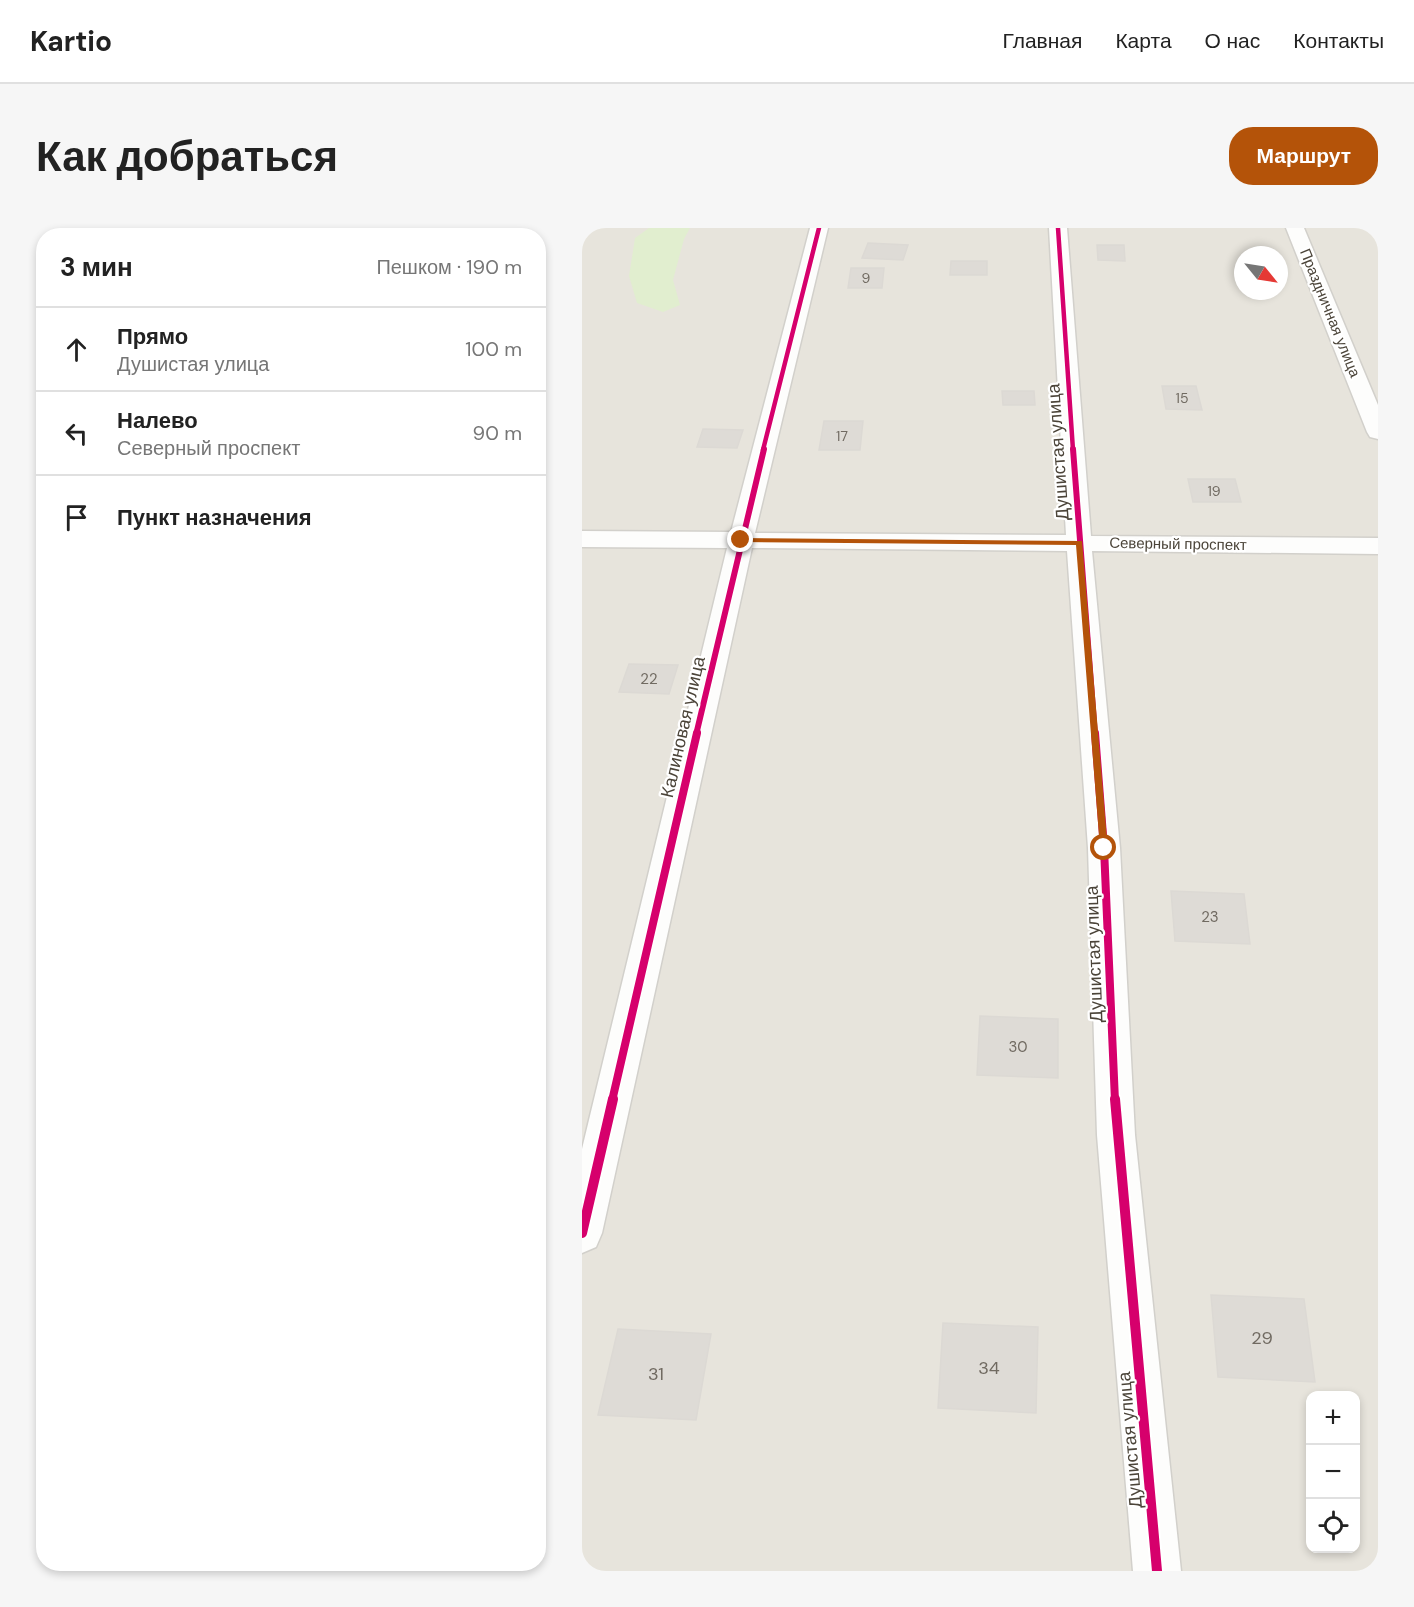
<!DOCTYPE html>
<html lang="ru">
<head>
<meta charset="utf-8">
<style>
	:root { --surface:#fff; --page:#f6f6f6; --text:#222; --muted:#767676; --line:#e0e0e0; --accent:#b45309 }
	body { margin:0; font-family:"DM Sans",sans-serif; background:var(--page); color:var(--text) }
	.controls { position:absolute; right:18px; bottom:18px; display:grid; overflow:hidden; border-radius:12px; box-shadow:0 3px 9px #0003 }
	.controls button { width:54px; height:54px; display:grid; place-items:center; padding:0; border:0; border-bottom:2px solid var(--line); background:var(--surface); color:var(--text); font:30px sans-serif }
	.compass { position:absolute; left:652px; top:18px; width:54px; height:54px; border-radius:50%; background:var(--surface); box-shadow:0 3px 9px #0003; rotate:120deg }
	.stop { position:absolute; width:18px; height:18px; margin:-14px; border:4px solid #b45309; border-radius:50%; background:#fff }
	.stop.end { background:#b45309; border-color:#fff; box-shadow:0 2px 6px #0008 }
	.list { margin:0; padding:0; list-style:none }
	h2 { display:flex; justify-content:space-between; align-items:center; height:78px; margin:0; padding:0 24px; font-size:26px }
	h2 small { font-size:20px; font-weight:400; color:var(--muted) }
	.list li { display:grid; grid-template-columns:39px 1fr auto; gap:18px; align-items:center; box-sizing:border-box; height:84px; padding:0 24px; border-top:2px solid var(--line) }
	.list b { display:block; font-size:22px; white-space:nowrap }
	.list p { margin:0; font-size:20px; white-space:nowrap; color:var(--muted) }
	.list em { font-size:20px; font-style:normal; color:var(--muted) }
	.icon { flex:none; width:33px; height:33px; fill:none; stroke:currentColor; stroke-width:2; stroke-linecap:round; stroke-linejoin:round }
	.map { position:relative; flex:none; width:796px; height:1343px; overflow:hidden; border-radius:24px }
	header { display:flex; align-items:center; gap:36px; box-sizing:border-box; height:84px; padding:0 30px; background:var(--surface); border-bottom:2px solid var(--line) }
	header strong { font-size:28px }
	nav { display:flex; gap:33px; margin-inline-start:auto; font-size:21px }
	.intro { display:flex; align-items:center; justify-content:space-between; box-sizing:border-box; height:144px; padding:0 36px }
	h1 { margin:0; font-size:42px }
	.button { padding:15px 27px; border-radius:24px; background:var(--accent); color:#fff; font-size:21px; font-weight:700 }
	main { display:flex; gap:36px; padding:0 36px }
	aside { flex:1; background:var(--surface); border-radius:24px; box-shadow:0 3px 9px #0003 }
	.map>svg:first-child { display:block }
	.residential { fill:#e7e4dc; fill-rule:evenodd }
	.green { fill:#e1eecf }
	.building { fill:#dedbd6; stroke:#dcd9d4; stroke-width:1.5 }
	.lines { fill:none; stroke-linecap:round; stroke-linejoin:round }
	.minor-casing { stroke:#d2d0cb; stroke-width:3 }
	.minor { fill:#fdfdfc; fill-rule:evenodd }
	.cycleway-far3-casing { stroke:#fff; stroke-width:7 }
	.cycleway-far2-casing { stroke:#fff; stroke-width:9 }
	.cycleway-far1-casing { stroke:#fff; stroke-width:11 }
	.cycleway-casing { stroke:#fff; stroke-width:14 }
	.cycleway-far3 { stroke:#d6006c; stroke-width:4.5 }
	.cycleway-far2 { stroke:#d6006c; stroke-width:6 }
	.cycleway-far1 { stroke:#d6006c; stroke-width:8 }
	.cycleway { stroke:#d6006c; stroke-width:10 }
	.route { fill:#b45309 }
	.labels { text-anchor:middle; stroke-width:4.5; stroke-linejoin:round; paint-order:stroke }
	.far-number-label { font-size:14px; fill:#706a61 }
	.far-street-label { font-size:15px; fill:#4b4439; stroke:#fff }
	.number-label { font-size:15px; fill:#706a61 }
	.street-label { font-size:18px; fill:#4b4439; stroke:#fff }
	.near-number-label { font-size:18px; fill:#706a61 }
</style>
</head>
<body>
<header>
<strong>Kartio</strong>
<nav><a>Главная</a><a>Карта</a><a>О нас</a><a>Контакты</a></nav>
</header>
<div class="intro"><h1>Как добраться</h1><a class="button">Маршрут</a></div>
<main>
<aside>
<h2>3 мин<small>Пешком · 190 m</small></h2>
<ul class="list">
<li><svg class="icon" aria-label="ahead" viewBox="0 0 24 24"><path d="M12 20V5M6 11l6-6 6 6"/></svg><div><b>Прямо</b><p>Душистая улица</p></div><em>100 m</em></li>
<li><svg class="icon" aria-label="left" viewBox="0 0 24 24"><path d="M17 20v-9H6M10 6l-5 5 5 5"/></svg><div><b>Налево</b><p>Северный проспект</p></div><em>90 m</em></li>
<li><svg class="icon" aria-label="arrive" viewBox="0 0 24 24"><path d="M6 21V4h12l-3 4 3 4H6"/></svg><div><b>Пункт назначения</b></div></li>
</ul>
</aside>
<div class="map">
<svg width="796" height="1343" viewBox="0 0 796 1343">
	<rect width="100%" height="100%" fill="#f4f2ee"/>
	<path class="residential" d="M5,0H796V1343H0V8ZM661,27H697V63H661ZM728,1168H774V1320H728Z"/>
	<path class="green" d="M67,0H108L102,11L91,52L98,77L81,84L55,75L47,48L53,10Z"/>
	<path class="building" d="M286,15L326,17L321,32L280,30Z
		M515,17H542L543,33L516,32Z
		M369,33H405V47H368Z
		M269,40H302L300,60H266Z
		M580,158H614L620,182L584,181Z
		M420,163H452L453,177H421Z
		M242,193H281L278,222H237Z
		M121,201L161,202L155,220L115,219Z
		M606,251H653L659,274H611Z
		M47,436L96,437L87,466L37,464Z
		M589,663L662,666L668,716L593,713Z
		M398,788L476,791V850L395,847Z
		M629,1067L722,1071L733,1154L636,1149Z
		M361,1095L456,1099L454,1185L356,1180Z
		M36,1101L129,1106L114,1192L16,1187Z"/>
	<g class="lines">
		<defs>
			<path id="minor" d="M228,0H246L173,305L484,307L467,0H485L509,308L796,310V326L510,323L538,620L553,907L599,1343H551L515,907L506,620L485,323L170,320L20,1005L14,1019L0,1025V921L145,320L0,319V303L149,304Z
				M704,0H722L796,177V211L788,209L785,204Z"/>
		</defs>
		<use href="#minor" class="minor-casing"/>
		<use href="#minor" class="minor"/>
		<defs>
			<path id="cycleway-far3" d="M476,0L491,222
				M181,222L237,0"/>
			<path id="cycleway-far2" d="M491,221L513,507
				M114,507L182,221"/>
			<path id="cycleway-far1" d="M513,505L522,620L533,873
				M30,873L115,505"/>
			<path id="cycleway" d="M533,871L575,1343
				M0,1005L31,871"/>
		</defs>
		<use href="#cycleway-far3" class="cycleway-far3-casing"/>
		<use href="#cycleway-far2" class="cycleway-far2-casing"/>
		<use href="#cycleway-far1" class="cycleway-far1-casing"/>
		<use href="#cycleway" class="cycleway-casing"/>
		<use href="#cycleway-far3" class="cycleway-far3"/>
		<use href="#cycleway-far2" class="cycleway-far2"/>
		<use href="#cycleway-far1" class="cycleway-far1"/>
		<use href="#cycleway" class="cycleway"/>
	</g>
	<path class="route" d="M157,310L500,313L526,623H519L518,620L494,317L159,314Z"/>
	<g class="labels">
		<g class="far-number-label">
			<text x="284" y="55">9</text>
			<text x="600" y="175">15</text>
			<text x="260" y="213">17</text>
			<text x="632" y="268">19</text>
		</g>
		<g class="far-street-label">
			<text transform="translate(748 85) rotate(68)" y="5">Праздничная улица</text>
			<text transform="translate(596 316) rotate(1)" y="5">Северный проспект</text>
		</g>
		<g class="number-label">
			<text x="67" y="456">22</text>
			<text x="628" y="694">23</text>
			<text x="436" y="824">30</text>
		</g>
		<g class="street-label">
			<text transform="translate(476 224) rotate(-94)" y="6">Душистая улица</text>
			<text transform="translate(101 499) rotate(-77)" y="6">Калиновая улица</text>
			<text transform="translate(512 726) rotate(-92)" y="6">Душистая улица</text>
			<text transform="translate(548 1212) rotate(-95)" y="6">Душистая улица</text>
		</g>
		<g class="near-number-label">
			<text x="680" y="1116">29</text>
			<text x="407" y="1146">34</text>
			<text x="74" y="1152">31</text>
		</g>
	</g>
</svg>
<div class="controls">
<button>+</button>
<button>−</button>
<button><svg class="icon" aria-label="locate" viewBox="0 0 24 24"><circle cx="12" cy="12" r="6"/><path d="M12 2v4M12 18v4M2 12h4M18 12h4"/></svg></button>
</div>
<svg class="compass" viewBox="-18 -18 36 36"><path d="M0-13l5 13h-10z" fill="#e53935"/><path d="M0 13l5-13h-10z" fill="#767676"/></svg>
<div class="stop" style="left:522px;top:620px"></div>
<div class="stop end" style="left:159px;top:312px"></div>
</div>
</main>
</body>
</html>
